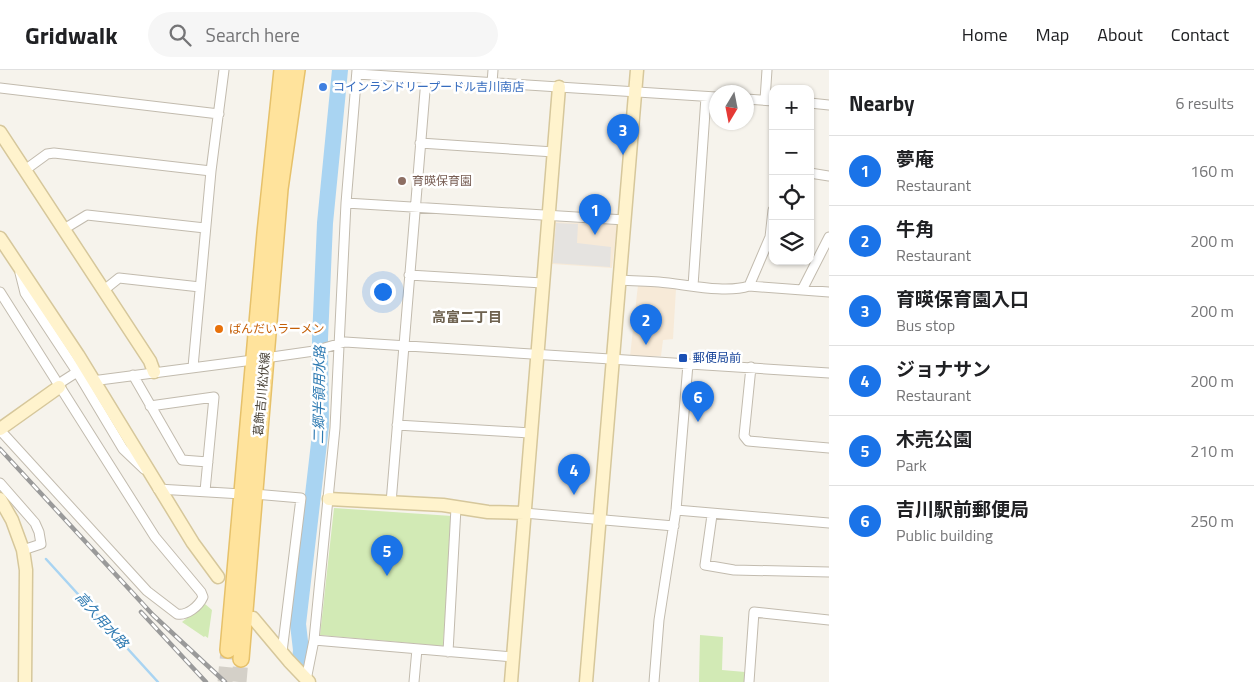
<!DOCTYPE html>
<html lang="en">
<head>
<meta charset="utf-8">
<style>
	:root { --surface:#fff; --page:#f6f6f6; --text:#202124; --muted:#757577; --line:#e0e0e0; --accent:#1a73e8 }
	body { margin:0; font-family:"Titillium Web","Noto Sans JP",sans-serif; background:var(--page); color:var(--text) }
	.controls { position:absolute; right:15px; top:15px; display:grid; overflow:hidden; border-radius:10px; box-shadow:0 1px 4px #0004 }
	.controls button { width:45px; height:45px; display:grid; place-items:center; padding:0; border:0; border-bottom:1px solid var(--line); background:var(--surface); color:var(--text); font:25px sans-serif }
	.compass { position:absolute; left:709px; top:15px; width:45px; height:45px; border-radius:50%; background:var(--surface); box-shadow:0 1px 4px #0004; rotate:190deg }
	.you { position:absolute; left:382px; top:221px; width:18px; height:18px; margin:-12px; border:4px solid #fff; border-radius:50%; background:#1a73e8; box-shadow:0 0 0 8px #1a73e833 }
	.badge { display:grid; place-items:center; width:32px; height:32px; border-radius:50%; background:var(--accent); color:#fff; font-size:16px; font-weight:700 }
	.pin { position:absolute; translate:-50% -41px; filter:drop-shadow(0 1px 2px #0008) }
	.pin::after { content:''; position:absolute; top:26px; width:18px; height:15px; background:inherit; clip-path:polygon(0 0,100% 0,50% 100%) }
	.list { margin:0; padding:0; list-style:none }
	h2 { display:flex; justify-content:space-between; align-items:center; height:65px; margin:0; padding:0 20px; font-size:21px }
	h2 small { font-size:16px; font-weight:400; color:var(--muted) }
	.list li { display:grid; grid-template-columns:32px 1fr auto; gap:15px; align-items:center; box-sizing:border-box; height:70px; padding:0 20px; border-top:1px solid var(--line) }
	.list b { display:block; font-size:19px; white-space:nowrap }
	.list p { margin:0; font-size:16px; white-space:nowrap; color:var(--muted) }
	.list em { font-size:16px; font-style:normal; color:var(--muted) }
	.icon { flex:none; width:28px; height:28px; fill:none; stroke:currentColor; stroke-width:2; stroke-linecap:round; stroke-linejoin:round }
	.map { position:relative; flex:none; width:829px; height:612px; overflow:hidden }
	header { display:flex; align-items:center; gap:30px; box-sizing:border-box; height:70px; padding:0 25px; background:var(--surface); border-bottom:1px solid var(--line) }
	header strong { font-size:24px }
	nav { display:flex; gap:28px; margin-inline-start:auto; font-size:18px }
	.search { width:350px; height:45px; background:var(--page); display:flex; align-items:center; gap:12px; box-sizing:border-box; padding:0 18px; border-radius:28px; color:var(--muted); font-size:19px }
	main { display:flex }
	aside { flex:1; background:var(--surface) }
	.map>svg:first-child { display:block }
	.commercial { fill:#f7ead8 }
	.green { fill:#d2eab5 }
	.parking { fill:#e5e3e0 }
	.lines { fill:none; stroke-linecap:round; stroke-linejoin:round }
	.stream { stroke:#a9d4f2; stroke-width:2.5 }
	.river { stroke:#a9d4f2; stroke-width:16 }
	.primary-tunnel { stroke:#d4d0c8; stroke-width:15; stroke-dasharray:15 8; stroke-linecap:butt }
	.street-casing { stroke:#c2bbae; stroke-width:11 }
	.secondary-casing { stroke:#d6c79b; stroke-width:15 }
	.primary-casing { stroke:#e6c16a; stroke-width:18 }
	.street { stroke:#fff; stroke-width:9 }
	.secondary { stroke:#fff3cd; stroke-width:12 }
	.primary { stroke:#ffe39c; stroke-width:15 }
	.rail-casing { stroke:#9a9a9a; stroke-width:4.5 }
	.rail { stroke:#fff; stroke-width:2.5; stroke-dasharray:8; stroke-linecap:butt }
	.shop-dot { fill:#3f7fe0; stroke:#fff; stroke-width:2 }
	.education-dot { fill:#8d6e63; stroke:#fff; stroke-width:2 }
	.food-dot { fill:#e8710a; stroke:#fff; stroke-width:2 }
	.transit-dot { fill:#1a4fb4; stroke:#fff; stroke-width:2 }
	.labels { text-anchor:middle; stroke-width:5; stroke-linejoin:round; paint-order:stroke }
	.shop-label { font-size:12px; fill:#366cbe; stroke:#fff; text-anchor:start }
	.education-label { font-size:12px; fill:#785e54; stroke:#fff; text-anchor:start }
	.food-label { font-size:12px; fill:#c56008; stroke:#fff; text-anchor:start }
	.transit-label { font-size:12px; fill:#164399; stroke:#fff; text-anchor:start }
	.street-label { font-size:12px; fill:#4b4439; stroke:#fff }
	.neighbourhood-label { font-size:14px; font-weight:bold; fill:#6e6250; stroke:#fff }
	.water-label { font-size:14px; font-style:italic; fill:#2e7ab2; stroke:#fff }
</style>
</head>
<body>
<header>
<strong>Gridwalk</strong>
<div class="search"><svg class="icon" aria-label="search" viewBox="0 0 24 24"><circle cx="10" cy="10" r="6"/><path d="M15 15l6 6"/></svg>Search here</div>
<nav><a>Home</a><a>Map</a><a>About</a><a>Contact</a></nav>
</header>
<main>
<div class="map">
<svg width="829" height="612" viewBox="0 0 829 612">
	<rect width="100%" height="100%" fill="#f6f3ec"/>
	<path class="commercial" d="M555,152L617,155L612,198L552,194Z
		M638,215L676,219L673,269L663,270L661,286H630Z"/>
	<path class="green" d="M334,438L452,446L443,576L320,565Z
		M205,534L212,540L208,568L205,566L204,567L182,552Z
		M700,565L723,567L722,600L745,602V612H699Z"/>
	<path class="parking" d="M556,153L578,154L577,173L611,177L610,197L553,193Z"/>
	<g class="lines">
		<path class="stream" d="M46,489L158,612"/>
		<path class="river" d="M300,590L301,580L298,554L321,356L320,269L325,153L340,0"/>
		<path class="primary-tunnel" d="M225,612L228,580
			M239,612L241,589"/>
		<defs>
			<path id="street" d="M357,0L346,133L335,358L314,570L513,587
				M357,4L716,27
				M492,13L493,0
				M0,18L219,44
				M746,29L773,31
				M765,30L767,0
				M810,33L829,35
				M420,73L554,82
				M25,100L47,84L54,83L211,101
				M810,103L829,106
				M346,133L625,150
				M64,159L87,145L205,158
				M20,203L25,223L77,302L123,379L144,399
				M409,205L543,213
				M620,210C633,211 646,211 659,212C685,214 725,224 749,216L829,222
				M693,216L706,27
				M749,216L770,167L773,140
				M104,220L119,208L200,217
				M802,220L829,167
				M0,222L155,467L201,522L203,527C199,536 187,546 177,544L147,521L0,360
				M265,288L314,281L345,272L829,303
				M193,297L211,101L224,0
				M751,297L744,366L748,371L829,378
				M133,305L182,390L208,392
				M63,311L77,302
				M92,311L253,290
				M150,336L214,327L205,421
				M397,355L531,363
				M0,413L35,453L39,462L41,474L23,480
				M158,419L242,424
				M253,424L301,428L282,582
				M391,433L426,9
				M676,440L829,453
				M524,443L674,456
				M712,445L705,495L734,500L829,502
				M448,582L456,438
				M306,610L314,570
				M414,612L417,579
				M654,612L659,550L676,440L688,294
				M749,612L754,542L829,550"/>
			<path id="secondary" d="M0,62L150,291L154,302
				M0,168L78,285L193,473L218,507
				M0,359L59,317
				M0,429L12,450L23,480L26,500L25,612
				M329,429L443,435L488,442L524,443
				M253,548L289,591L309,612
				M511,612L559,17
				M586,612L637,0"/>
			<path id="primary" d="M228,580L265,163L282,0
				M241,589L280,119L297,0"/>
		</defs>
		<use href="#street" class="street-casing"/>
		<use href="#secondary" class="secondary-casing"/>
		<use href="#primary" class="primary-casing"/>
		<use href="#street" class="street"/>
		<use href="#secondary" class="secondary"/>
		<use href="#primary" class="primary"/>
		<defs>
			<path id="rail" d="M0,379L153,545L225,612
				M141,542L206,612"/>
		</defs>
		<use href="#rail" class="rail-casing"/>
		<use href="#rail" class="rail"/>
	</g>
	<circle class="shop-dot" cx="323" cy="17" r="5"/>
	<circle class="education-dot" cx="402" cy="111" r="5"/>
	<circle class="food-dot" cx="219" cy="259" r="5"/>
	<rect class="transit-dot" x="678" y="283" width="10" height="10" rx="2.5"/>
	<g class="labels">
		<g class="shop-label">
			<text x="333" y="21">コインランドリープードル吉川南店</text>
		</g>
		<g class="education-label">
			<text x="412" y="115">育暎保育園</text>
		</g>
		<g class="food-label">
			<text x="229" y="263">ばんだいラーメン</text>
		</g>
		<g class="transit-label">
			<text x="693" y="292">郵便局前</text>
		</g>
		<g class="street-label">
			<text transform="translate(262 324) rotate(-85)" y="4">葛飾吉川松伏線</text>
		</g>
		<g class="neighbourhood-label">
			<text x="467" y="252">高富二丁目</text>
		</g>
		<g class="water-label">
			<text transform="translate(319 325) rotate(-89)" y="5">二郷半領用水路</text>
			<text transform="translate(102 550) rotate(48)" y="5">高久用水路</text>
		</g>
	</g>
</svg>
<div class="controls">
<button>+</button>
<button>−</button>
<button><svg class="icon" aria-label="locate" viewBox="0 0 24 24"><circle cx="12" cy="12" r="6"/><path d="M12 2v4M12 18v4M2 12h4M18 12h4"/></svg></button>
<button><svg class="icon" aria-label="layers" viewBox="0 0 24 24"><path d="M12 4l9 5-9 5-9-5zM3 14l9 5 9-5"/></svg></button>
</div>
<svg class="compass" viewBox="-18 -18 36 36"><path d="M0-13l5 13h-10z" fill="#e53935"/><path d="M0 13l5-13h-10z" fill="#757577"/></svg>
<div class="you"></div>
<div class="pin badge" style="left:595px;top:165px">1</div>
<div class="pin badge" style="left:646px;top:275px">2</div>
<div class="pin badge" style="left:623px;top:85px">3</div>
<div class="pin badge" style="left:574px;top:425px">4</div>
<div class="pin badge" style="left:387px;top:506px">5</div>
<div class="pin badge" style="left:698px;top:352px">6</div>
</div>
<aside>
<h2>Nearby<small>6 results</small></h2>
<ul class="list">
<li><span class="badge">1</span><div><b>夢庵</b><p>Restaurant</p></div><em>160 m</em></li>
<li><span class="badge">2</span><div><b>牛角</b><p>Restaurant</p></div><em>200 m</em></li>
<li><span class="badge">3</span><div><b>育暎保育園入口</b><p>Bus stop</p></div><em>200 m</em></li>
<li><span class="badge">4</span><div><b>ジョナサン</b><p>Restaurant</p></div><em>200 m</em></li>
<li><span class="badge">5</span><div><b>木売公園</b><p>Park</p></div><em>210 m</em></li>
<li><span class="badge">6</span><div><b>吉川駅前郵便局</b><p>Public building</p></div><em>250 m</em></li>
</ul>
</aside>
</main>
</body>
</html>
